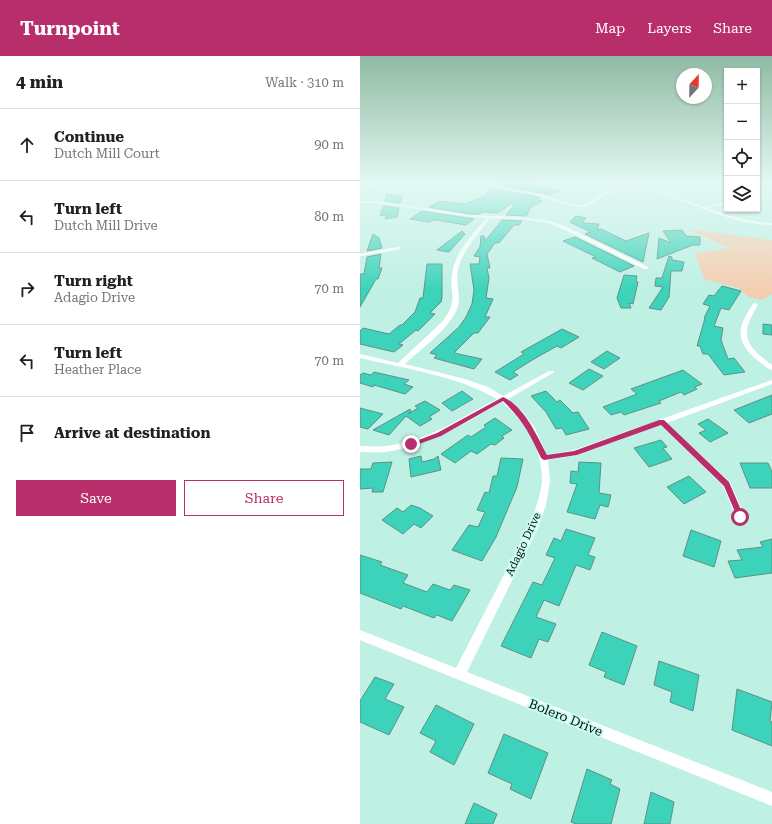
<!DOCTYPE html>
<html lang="en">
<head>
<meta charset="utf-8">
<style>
	:root { --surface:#fff; --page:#f2f2f2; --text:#202124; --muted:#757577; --line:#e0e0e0; --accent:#b82e6a }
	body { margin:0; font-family:"Roboto Serif",serif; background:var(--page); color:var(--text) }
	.controls { position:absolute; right:12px; top:12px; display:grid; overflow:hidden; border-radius:0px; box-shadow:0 1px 3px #0004 }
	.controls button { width:36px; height:36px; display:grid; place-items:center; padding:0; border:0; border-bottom:1px solid var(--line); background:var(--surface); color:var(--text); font:20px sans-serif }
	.compass { position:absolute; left:316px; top:12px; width:36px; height:36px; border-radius:50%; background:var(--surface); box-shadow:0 1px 3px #0004; rotate:22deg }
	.stop { position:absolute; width:12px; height:12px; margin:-9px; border:3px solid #b82e6a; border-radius:50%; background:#fff }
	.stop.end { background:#b82e6a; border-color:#fff; box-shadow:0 1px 4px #0008 }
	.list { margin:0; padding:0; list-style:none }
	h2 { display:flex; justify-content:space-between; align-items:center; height:52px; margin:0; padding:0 16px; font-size:17px }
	h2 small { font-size:13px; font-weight:400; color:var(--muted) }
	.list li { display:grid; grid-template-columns:26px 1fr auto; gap:12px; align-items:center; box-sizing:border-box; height:72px; padding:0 16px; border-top:1px solid var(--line) }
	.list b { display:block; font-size:15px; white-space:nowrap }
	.list p { margin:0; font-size:13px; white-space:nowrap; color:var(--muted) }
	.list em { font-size:13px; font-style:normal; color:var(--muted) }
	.actions { display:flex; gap:8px; padding:12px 16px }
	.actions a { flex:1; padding:9px 0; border:1px solid var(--accent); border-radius:0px; text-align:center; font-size:14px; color:var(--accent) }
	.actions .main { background:var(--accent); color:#fff }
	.icon { flex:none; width:22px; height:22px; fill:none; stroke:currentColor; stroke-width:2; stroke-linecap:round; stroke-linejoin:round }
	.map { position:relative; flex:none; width:412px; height:768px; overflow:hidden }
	header { display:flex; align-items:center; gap:24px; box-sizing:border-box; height:56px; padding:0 20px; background:var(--accent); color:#fff }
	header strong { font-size:19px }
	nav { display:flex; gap:22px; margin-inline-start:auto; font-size:14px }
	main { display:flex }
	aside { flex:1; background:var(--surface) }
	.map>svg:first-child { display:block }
	.green { fill:#f4ceb1 }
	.building { fill:#3dd3ba; stroke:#618f85 }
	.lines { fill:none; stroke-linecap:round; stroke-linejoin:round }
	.service-far1 { stroke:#fff; stroke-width:2 }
	.service { stroke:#fff; stroke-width:2.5 }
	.minor { fill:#fff; fill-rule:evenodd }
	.tertiary { fill:#fff; fill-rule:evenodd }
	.route { fill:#b82e6a }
	.labels { text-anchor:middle; stroke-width:4; stroke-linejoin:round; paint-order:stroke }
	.street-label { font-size:11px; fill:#01100c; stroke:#ccfdf2 }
	.near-street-label { font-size:13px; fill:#01100c; stroke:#ccfdf2 }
</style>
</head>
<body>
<header>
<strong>Turnpoint</strong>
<nav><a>Map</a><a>Layers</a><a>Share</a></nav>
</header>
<main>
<aside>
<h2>4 min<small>Walk · 310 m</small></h2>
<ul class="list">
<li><svg class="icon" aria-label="ahead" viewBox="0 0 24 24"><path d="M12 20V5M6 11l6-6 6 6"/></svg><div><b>Continue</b><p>Dutch Mill Court</p></div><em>90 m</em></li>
<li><svg class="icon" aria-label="left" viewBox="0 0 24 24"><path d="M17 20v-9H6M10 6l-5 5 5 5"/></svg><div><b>Turn left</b><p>Dutch Mill Drive</p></div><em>80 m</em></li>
<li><svg class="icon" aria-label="right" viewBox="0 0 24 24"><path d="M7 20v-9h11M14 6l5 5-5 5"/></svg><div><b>Turn right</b><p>Adagio Drive</p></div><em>70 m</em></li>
<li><svg class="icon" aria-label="left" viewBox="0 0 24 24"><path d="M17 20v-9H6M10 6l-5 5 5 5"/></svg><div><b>Turn left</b><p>Heather Place</p></div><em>70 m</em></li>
<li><svg class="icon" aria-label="arrive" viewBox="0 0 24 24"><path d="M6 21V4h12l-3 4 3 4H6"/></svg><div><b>Arrive at destination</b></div></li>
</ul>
<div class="actions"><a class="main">Save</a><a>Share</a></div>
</aside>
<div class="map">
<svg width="412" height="768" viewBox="0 0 412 768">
	<rect width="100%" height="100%" fill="#bff0e4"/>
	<path class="green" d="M328,173L412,184V238L402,244L389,241L379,232L344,223L335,197L369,192Z"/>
	<path class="building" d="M141,126H162L199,135L189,139L138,128Z
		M132,132L179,141L180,142L176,144L182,145L168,153H170L166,160L146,159L154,149L152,147L138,157L123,156L120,158H109L69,151L80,145L105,148L129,138L126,137Z
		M27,138L42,140L40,147L25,145Z
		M23,150L39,152L37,161L25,163L26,159L20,160Z
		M62,155L94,160L114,163L106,169L75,164L77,163L68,166L50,163Z
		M216,160L226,162L222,167L239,168L237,174L241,173L266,185L289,177L283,206L225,178L231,176L210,166Z
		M142,164L162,165L159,169H154L139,187H135L127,198L130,212H127L129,222L126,242L133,243L125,261H130L118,277H114L94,297L122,303L114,313L74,302L77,299L70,297L99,271L106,261L112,248L114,234L110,208H119L120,201L114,200L120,191L121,180H124L125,185Z
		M322,174L326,180L340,181V189H333L297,203L299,182L311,187L303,175Z
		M102,175L105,178L89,196L77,194Z
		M13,178L19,182L22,192L7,195Z
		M215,181L274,210L260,216L232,202L236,201L203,185Z
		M21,198L19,212H22L18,223H16L0,251V218H4L7,201Z
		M309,200L312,201V204L324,206L322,215H311L309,241L301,254L289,252L303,231L295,230L296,222H302Z
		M67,208H82V241L81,246L70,257L75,258L58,275L56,274L39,288L43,289L34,296L0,288V275L3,272L29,278L40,269H42L55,256L60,242H63Z
		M264,219L277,220L276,225L278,226L273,248L269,247L271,252H261L257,242Z
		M362,230L381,235L369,254L361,252L354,270L363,272L361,284L368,303L374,302L385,316L364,319L348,298H343L340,290H337L345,262H344L350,250L343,248L349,239L354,240Z
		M403,268L412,269V279L403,278Z
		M202,273L219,281L201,292L197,290L174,303L153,316L158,319L150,324L135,316L164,298L161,296Z
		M247,295L260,302L244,313L231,306Z
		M229,313L243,320L223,334L209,327Z
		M323,314L342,328L335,331L337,333L324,339L321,336L299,345L301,347L264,359L261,356L251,359L243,351L277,338L271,333Z
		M14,316L49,324L44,328L53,331L45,338L14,329L13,331L0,327V319L3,317L11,319Z
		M102,335L113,343L92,355L82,347Z
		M186,335L197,346L200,344L213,357L218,356L229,373L206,379L202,372L196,373L186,356L171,340Z
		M412,339V358L389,367L374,354Z
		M65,345L80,354L69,361L72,363L60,370L46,360L29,379L13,374L50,353L51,355L48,358L58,352L55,350Z
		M0,352L23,358L8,373L0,371Z
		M135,362L152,374L142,380L144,382L135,389L131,388L117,398L111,395L95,407L81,398L108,379L111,381L126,371L124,369Z
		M348,363L368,377L350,386L339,377L346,374L338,368Z
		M301,384L307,391L303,392L312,403L289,411L274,392Z
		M61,400L62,406L74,403L78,400L81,414L51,421L49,403Z
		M141,402L163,403L157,431L136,481L122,505L92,494L109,469L118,471L125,456L117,454L125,436L129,437L133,420H137Z
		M32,406L23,436H12L13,432L0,433V413H11L13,407Z
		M219,406L241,407L239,437L251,439L248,451L240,449L235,463L207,456L217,428L210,427L211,415L218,416Z
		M380,407H408L412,416V432H390Z
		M329,420L346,436L324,448L307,431Z
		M51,449L60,452L73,460L61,472L54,468L43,478L22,464L37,452L43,456Z
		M206,473L235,482L228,499L235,501L230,514L216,509L199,550L184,544L176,561L196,568L188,586L179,583L171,602L141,590L173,526L182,529L195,502L186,499L194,482L201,485Z
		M331,474L361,485L354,511L323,500Z
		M412,483V517L375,522L368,505L382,504L377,494L403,491L400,486Z
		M0,499L22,506L20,509L48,519L43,527L67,536L73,528L90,534L94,529L110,534L92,565L77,559L74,562L43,550L41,553L0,537Z
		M242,576L277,590L264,629L244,621L246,616L229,609Z
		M299,605L339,619L333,655L310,646L312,636L294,629Z
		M15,621L34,628L25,643L44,651L29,679L0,666V645Z
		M377,633L412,646L410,665L412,666V690L372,674Z
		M76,649L114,668L94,709L70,696L76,685L60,677Z
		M144,678L188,697L171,743L150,733L152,728L128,717Z
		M227,713L252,724L250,728L260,733L251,768H216L211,766Z
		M291,736L314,746L310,768H284Z
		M114,747L137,758L133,768H105Z"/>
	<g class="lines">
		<path class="service-far1" d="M256,126L264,133
			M344,152L367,146"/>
		<path class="service" d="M0,199L39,192"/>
		<path class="minor" d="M123,126C130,126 137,130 144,131C156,135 170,135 182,138C195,142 207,149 220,149C230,148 233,142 241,138C257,130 279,131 295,134C310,137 324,143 339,149C363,158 386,166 412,167V169C385,168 360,160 335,150C320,144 305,137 289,135C275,134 257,133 244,140C237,143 234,149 226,150C209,153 195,144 179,140C161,135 139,137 123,126Z
			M0,145H18L109,159L162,161L190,165L207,171L288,211V213H284L203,173L189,167L162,163L130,162C119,178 102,194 98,214C95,227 102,240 97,253C88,274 61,293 45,308L105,323L128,331L143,340L189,315H193L194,316L193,317L148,343L162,355L175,372L187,399L214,394L412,324V328L307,367L370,426L385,461L383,464L380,465L377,464L363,430L301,369L218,399L188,404L190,425L186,449L178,472L107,616L412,736V750L0,584V574L96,612L168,472C174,457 181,440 182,424C182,391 166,367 142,346C105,367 68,391 25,396C17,397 8,396 0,396V390C8,390 17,391 25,390C66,386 101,362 137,343C95,319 46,313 0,302V298L38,307L82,266C101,242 87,236 93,213C97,194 114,177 126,162C84,160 42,147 0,147Z
			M395,247L398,249C379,279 385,289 412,309V314C406,312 401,307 396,303C374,284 378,270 393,248Z"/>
		<path class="tertiary" d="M13,126H19L0,136V132Z"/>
	</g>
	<linearGradient id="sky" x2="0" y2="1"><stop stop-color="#8fbaa2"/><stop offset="0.54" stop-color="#e2f8f3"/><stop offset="1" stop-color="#e2f8f3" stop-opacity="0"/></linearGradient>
	<rect width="412" height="233" fill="url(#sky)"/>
	<path class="route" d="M143,341C164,350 177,380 187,399L214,395L299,364H304L369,426L384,461L383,463H378L364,430L301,369L217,399L184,404L181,402C170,378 162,363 143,345L81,380L51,391L48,388L77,377Z"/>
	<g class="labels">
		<g class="street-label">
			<text transform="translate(163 488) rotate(-65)" y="4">Adagio Drive</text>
		</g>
		<g class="near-street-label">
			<text transform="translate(206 661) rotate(22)" y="5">Bolero Drive</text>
		</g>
	</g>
</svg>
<div class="controls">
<button>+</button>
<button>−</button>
<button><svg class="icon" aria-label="locate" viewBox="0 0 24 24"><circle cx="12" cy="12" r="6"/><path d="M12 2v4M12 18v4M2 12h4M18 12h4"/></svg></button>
<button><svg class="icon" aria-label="layers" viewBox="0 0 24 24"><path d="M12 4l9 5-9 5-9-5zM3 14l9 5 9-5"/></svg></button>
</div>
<svg class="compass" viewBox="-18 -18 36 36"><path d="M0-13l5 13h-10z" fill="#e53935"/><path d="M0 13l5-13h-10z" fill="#757577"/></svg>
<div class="stop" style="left:380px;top:461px"></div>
<div class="stop end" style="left:51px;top:388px"></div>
</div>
</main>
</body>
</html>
